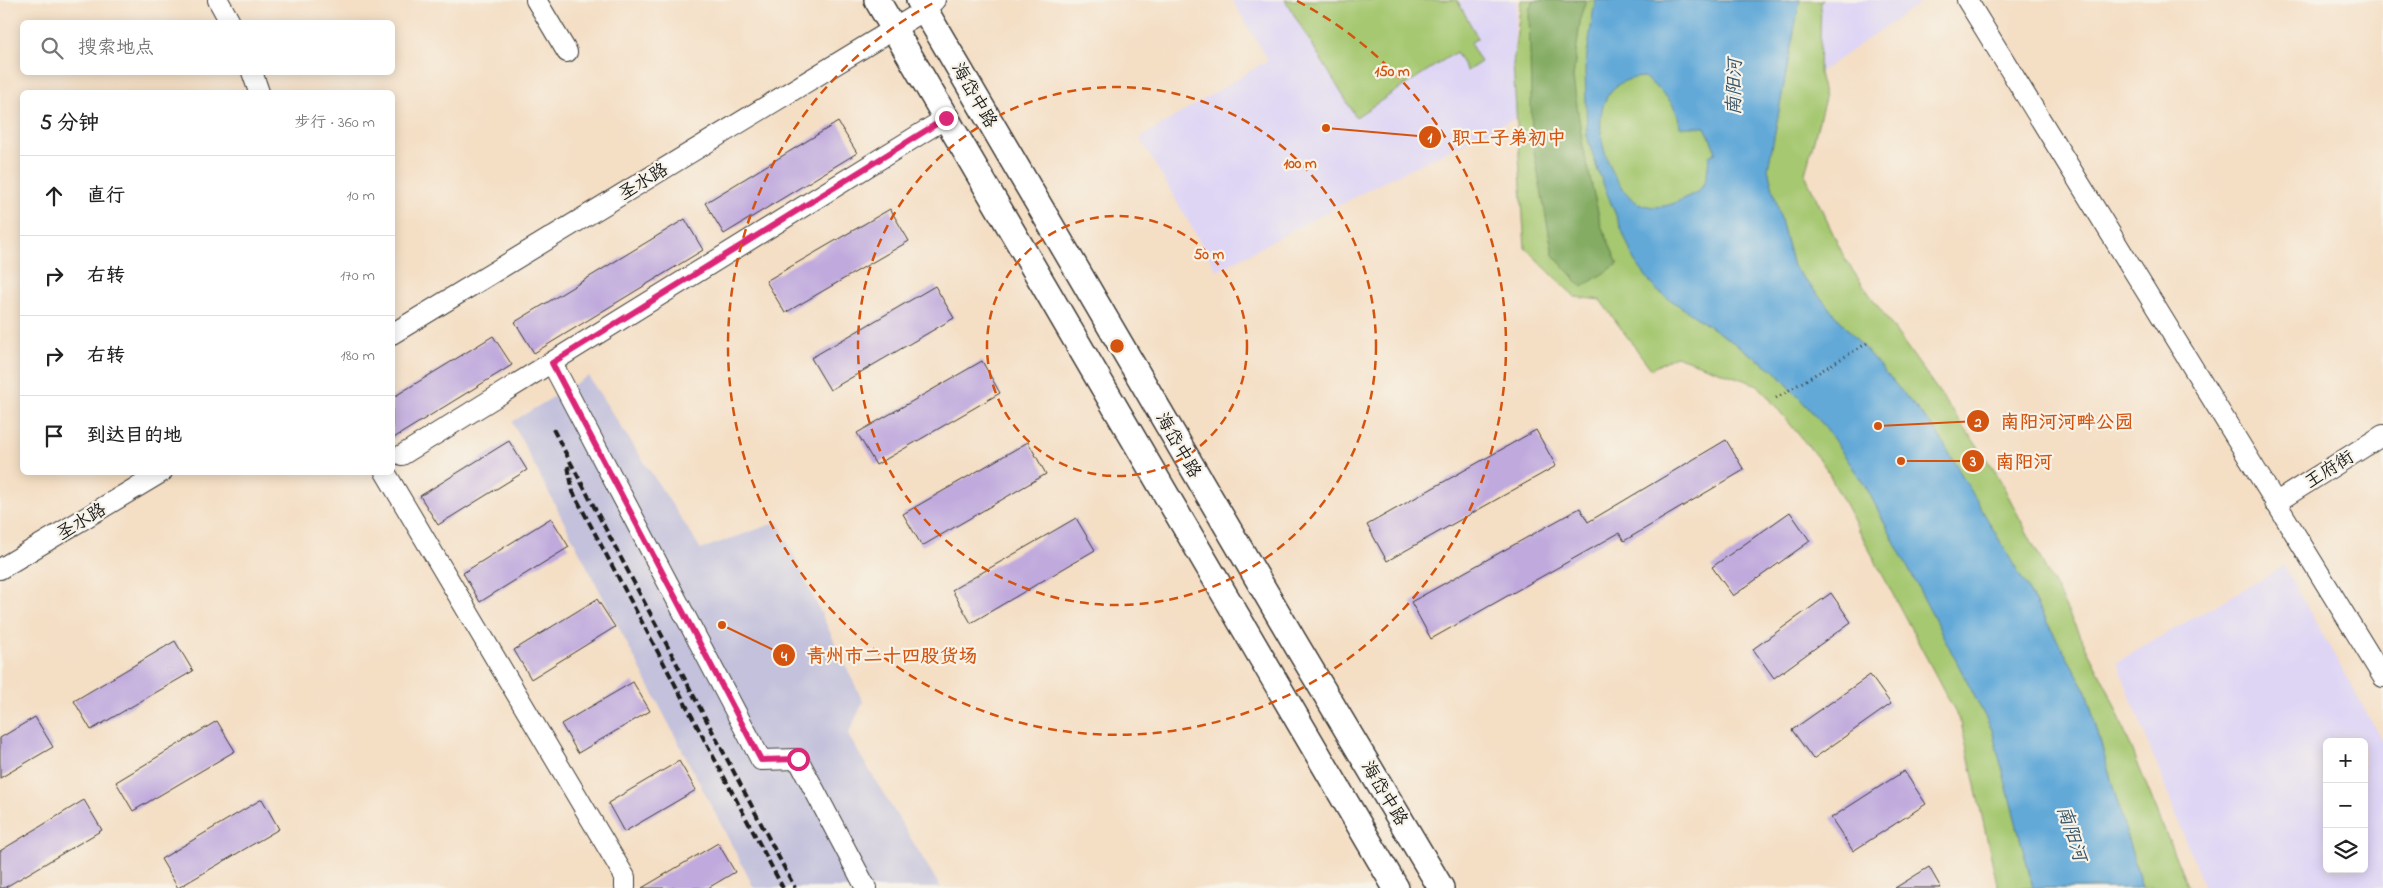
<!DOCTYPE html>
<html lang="zh">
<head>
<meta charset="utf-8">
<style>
	:root { --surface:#fff; --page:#f2f2f2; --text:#222; --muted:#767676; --line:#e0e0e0 }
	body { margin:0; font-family:"Indie Flower","LXGW WenKai TC",sans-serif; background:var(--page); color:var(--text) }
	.controls { position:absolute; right:15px; bottom:15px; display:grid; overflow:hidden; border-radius:8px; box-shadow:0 2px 12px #0003 }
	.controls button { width:45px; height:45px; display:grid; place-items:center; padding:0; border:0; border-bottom:1px solid var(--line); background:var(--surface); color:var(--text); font:25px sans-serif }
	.stop { position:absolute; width:15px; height:15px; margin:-11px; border:4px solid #db2777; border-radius:50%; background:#fff }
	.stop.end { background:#db2777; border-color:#fff; box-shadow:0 1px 5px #0008 }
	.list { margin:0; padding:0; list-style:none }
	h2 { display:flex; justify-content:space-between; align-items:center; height:65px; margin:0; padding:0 20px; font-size:21px }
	h2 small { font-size:16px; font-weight:400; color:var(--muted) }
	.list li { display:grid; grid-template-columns:32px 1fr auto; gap:15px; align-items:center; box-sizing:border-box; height:80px; padding:0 20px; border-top:1px solid var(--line) }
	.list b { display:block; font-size:19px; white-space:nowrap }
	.list em { font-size:16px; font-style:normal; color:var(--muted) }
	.icon { flex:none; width:28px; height:28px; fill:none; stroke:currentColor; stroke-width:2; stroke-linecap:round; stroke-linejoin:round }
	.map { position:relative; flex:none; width:2383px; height:888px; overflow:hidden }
	.search { position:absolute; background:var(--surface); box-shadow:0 2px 12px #0003; left:20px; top:20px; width:375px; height:55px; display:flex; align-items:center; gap:12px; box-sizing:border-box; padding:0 18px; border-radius:8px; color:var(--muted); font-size:19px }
	.panel { position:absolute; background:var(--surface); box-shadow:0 2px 12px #0003; left:20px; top:90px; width:375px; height:385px; border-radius:8px }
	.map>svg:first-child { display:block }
	.built { fill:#ded5f5; fill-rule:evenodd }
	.industrial { fill:#c3c1db }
	.green { fill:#a6c871; stroke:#617246 }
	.forest { fill:#84ac63; stroke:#506440 }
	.water { fill:#62a9d8; stroke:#3f627a; fill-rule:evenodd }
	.building { fill:#bfa9dd }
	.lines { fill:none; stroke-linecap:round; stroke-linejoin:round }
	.minor-casing { stroke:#3c3935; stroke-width:22 }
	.major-casing { stroke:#3c3935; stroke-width:28 }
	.path { stroke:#3c3935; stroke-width:3; stroke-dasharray:1 4; stroke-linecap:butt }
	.minor { stroke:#fff; stroke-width:20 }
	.major { stroke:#fff; stroke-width:25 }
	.rail { stroke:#1c1c1c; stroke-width:4; stroke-dasharray:8 4; stroke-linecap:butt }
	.route { stroke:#db2777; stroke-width:6 }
	.ring { fill:none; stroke:#d4530e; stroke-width:2.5; stroke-dasharray:9 6 }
	.labels { text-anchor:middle; stroke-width:4.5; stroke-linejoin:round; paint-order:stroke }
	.street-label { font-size:18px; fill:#1c1c1c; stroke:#f7f3e8 }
	.water-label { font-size:19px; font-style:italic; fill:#385467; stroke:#f7f3e8 }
	.centre { fill:#d4530e; stroke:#f7f3e8; stroke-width:2.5 }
	.ring-label { font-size:15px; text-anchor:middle; font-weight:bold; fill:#d4530e; stroke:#f7f3e8; stroke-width:4.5; stroke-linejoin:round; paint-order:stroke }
	.leader { fill:none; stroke:#d4530e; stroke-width:2 }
	.callout-dot { fill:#d4530e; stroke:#f7f3e8; stroke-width:2 }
	.mark-label { font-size:15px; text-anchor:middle; font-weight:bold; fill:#fff }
	.callout-label { font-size:19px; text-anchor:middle; font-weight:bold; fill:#d4530e; stroke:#f7f3e8; stroke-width:4.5; stroke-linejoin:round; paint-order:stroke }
</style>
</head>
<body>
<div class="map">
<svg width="2383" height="888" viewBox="0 0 2383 888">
	<rect width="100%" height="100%" fill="#f7f3e8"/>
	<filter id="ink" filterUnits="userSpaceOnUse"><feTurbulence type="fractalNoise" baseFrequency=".02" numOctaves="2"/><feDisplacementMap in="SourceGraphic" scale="10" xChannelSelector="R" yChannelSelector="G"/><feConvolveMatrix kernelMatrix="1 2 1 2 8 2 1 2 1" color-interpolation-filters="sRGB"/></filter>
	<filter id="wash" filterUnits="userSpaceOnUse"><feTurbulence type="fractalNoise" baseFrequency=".0096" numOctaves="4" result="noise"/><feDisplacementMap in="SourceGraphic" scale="20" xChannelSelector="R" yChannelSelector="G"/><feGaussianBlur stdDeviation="1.12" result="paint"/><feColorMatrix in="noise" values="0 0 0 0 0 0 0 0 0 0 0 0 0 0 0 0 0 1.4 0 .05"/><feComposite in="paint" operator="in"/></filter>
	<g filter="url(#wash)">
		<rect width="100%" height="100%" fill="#f4dec4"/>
		<path class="built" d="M1232,0H1517L1513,64L1516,118L1381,183L1217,271L1140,138L1268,60Z
			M1823,0H1924L1819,73L1821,2Z
			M2284,566L2383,742V888H2204L2117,662ZM2327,742H2364V869H2327Z"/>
		<path class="industrial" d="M588,376L701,549L778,522L863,702L848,735L941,888H754L512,422Z"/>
		<path class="green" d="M1285,0H1457L1478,38L1470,43L1481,62L1467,71L1456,52L1356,117Z
			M1521,0H1823L1821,3L1819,73L1825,98L1805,174L1846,261L1997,474L2108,690L2188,888H1998L1961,723L1826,468L1758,385L1676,356L1651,369L1600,300L1575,297L1525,248L1513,64Z"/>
		<path class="forest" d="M1533,0H1586L1581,15L1573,78L1583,147L1601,225L1618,264L1582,287L1553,255L1532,141L1529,11Z"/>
		<path class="water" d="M1595,0H1800L1768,169L1793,266L1937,432L2085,688L2142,888H2033L1992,730L1867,489L1826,428L1775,371L1656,290L1634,260L1598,171L1587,136L1585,69ZM1644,77C1662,93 1677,101 1680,127H1705L1716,152L1709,156C1708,165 1708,181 1700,189C1696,194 1686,197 1680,200C1666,209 1643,210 1630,197C1598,165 1579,80 1644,77Z"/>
		<g id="blocks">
			<path class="building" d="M838,122L857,153L724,234L705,203Z
				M890,209L909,241L785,313L766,281Z
				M685,219L703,250L534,353L515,322Z
				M935,286L954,318L830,390L811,358Z
				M493,336L512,365L392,439V398Z
				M982,361L1000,393L876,465L857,433Z
				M1536,430L1556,466L1387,561L1367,525Z
				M1726,440L1744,470L1624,541L1619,533L1431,639L1411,602L1580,508L1588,522Z
				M509,441L527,470L438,525L420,496Z
				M1028,442L1046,474L922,546L903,514Z
				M1790,512L1810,541L1733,596L1712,567Z
				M551,518L569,547L480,602L463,573Z
				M1076,518L1095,550L971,623L952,590Z
				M1831,593L1851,622L1774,678L1753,649Z
				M597,599L615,627L531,679L514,650Z
				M175,641L193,671L91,730L74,701Z
				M1870,675L1891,704L1813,759L1792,730Z
				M633,682L650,711L578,753L561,724Z
				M35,717L53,747L0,778V738Z
				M217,721L235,751L133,811L116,782Z
				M679,761L696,790L624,832L608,803Z
				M1904,771L1926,804L1853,851L1831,818Z
				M262,799L279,829L178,888L161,859Z
				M84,800L102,830L4,888H0V851Z
				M718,843L735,872L708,888H642Z
				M1929,867L1941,888H1895Z"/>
		</g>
	</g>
	<g filter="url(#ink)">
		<use href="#blocks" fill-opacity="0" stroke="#3c3935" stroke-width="1"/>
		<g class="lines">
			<defs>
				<path id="minor" d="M218,0L230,22
					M536,0L567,52
					M1967,0L2383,677
					M252,72L259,92
					M392,334L925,10L935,0
					M552,363L761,760L798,759L866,888
					M402,455L946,118
					M385,472L625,877V888
					M2275,503L2383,435
					M0,569L162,472"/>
				<path id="major" d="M877,0L1396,888
					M919,0L1294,641L1441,888"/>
			</defs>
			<use href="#minor" class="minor-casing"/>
			<use href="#major" class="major-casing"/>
			<path class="path" d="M1776,398L1869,342"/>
			<use href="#minor" class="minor"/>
			<use href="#major" class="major"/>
			<path class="rail" d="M553,429L795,888
				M568,466L573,492L783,888"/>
		</g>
	</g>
	<g class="lines" filter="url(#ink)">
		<path class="route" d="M798,759L761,760L552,363L946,118"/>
	</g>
	<g class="ring">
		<circle cx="1117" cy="346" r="130"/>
		<circle cx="1117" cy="346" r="259"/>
		<path d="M1297 1A389 389 0 1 1 937 1"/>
	</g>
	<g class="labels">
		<g class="street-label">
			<text transform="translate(975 95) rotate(60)" y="6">海岱中路</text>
			<text transform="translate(643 181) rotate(-31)" y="6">圣水路</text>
			<text transform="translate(1179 445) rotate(60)" y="6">海岱中路</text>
			<text transform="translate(2329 469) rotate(-32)" y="6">王府街</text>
			<text transform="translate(81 521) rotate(-31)" y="6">圣水路</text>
			<text transform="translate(1385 793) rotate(59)" y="6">海岱中路</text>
		</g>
		<g class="water-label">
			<text transform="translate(1733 87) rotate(-89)" y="7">南阳河</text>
			<text transform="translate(2073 833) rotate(72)" y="7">南阳河</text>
		</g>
	</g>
	<circle cx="1117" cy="346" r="8" class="centre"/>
	<g class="ring-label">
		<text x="1392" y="76">150 m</text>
		<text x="1300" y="168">100 m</text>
		<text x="1209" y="259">50 m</text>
	</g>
	<path class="leader" d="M1326 128L1430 137M1878 426L1978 421M1901 461L1973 461M722 625L784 655"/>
	<g class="callout-dot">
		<circle cx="1326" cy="128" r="5"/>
		<circle cx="1878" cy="426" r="5"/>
		<circle cx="1901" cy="461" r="5"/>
		<circle cx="722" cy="625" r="5"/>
		<circle cx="1430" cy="137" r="12"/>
		<circle cx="1978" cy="421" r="12"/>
		<circle cx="1973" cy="461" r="12"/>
		<circle cx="784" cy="655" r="12"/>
	</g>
	<g class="mark-label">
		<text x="1430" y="142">1</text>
		<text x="1978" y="427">2</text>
		<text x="1973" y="466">3</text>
		<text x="784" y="661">4</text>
	</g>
	<g class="callout-label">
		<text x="1509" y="144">职工子弟初中</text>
		<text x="2067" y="428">南阳河河畔公园</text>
		<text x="2024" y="468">南阳河</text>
		<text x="892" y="662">青州市二十四股货场</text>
	</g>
</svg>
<div class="controls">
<button>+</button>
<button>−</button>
<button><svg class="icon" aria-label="layers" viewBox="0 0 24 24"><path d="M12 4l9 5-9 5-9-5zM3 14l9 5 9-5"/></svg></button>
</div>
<div class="stop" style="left:798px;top:759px"></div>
<div class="stop end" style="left:946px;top:118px"></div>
<div class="search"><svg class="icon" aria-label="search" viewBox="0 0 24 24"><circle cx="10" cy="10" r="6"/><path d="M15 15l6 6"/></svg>搜索地点</div>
<section class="panel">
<h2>5 分钟<small>步行 · 360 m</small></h2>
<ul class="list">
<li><svg class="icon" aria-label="ahead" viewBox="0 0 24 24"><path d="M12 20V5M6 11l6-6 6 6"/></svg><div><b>直行</b></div><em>10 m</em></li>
<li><svg class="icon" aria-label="right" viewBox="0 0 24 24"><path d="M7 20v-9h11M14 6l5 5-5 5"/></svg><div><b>右转</b></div><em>170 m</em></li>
<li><svg class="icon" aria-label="right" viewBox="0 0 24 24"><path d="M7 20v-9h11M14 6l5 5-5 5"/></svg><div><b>右转</b></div><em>180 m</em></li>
<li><svg class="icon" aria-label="arrive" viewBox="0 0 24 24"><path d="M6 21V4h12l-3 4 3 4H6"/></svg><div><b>到达目的地</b></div></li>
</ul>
</section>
</div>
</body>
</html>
